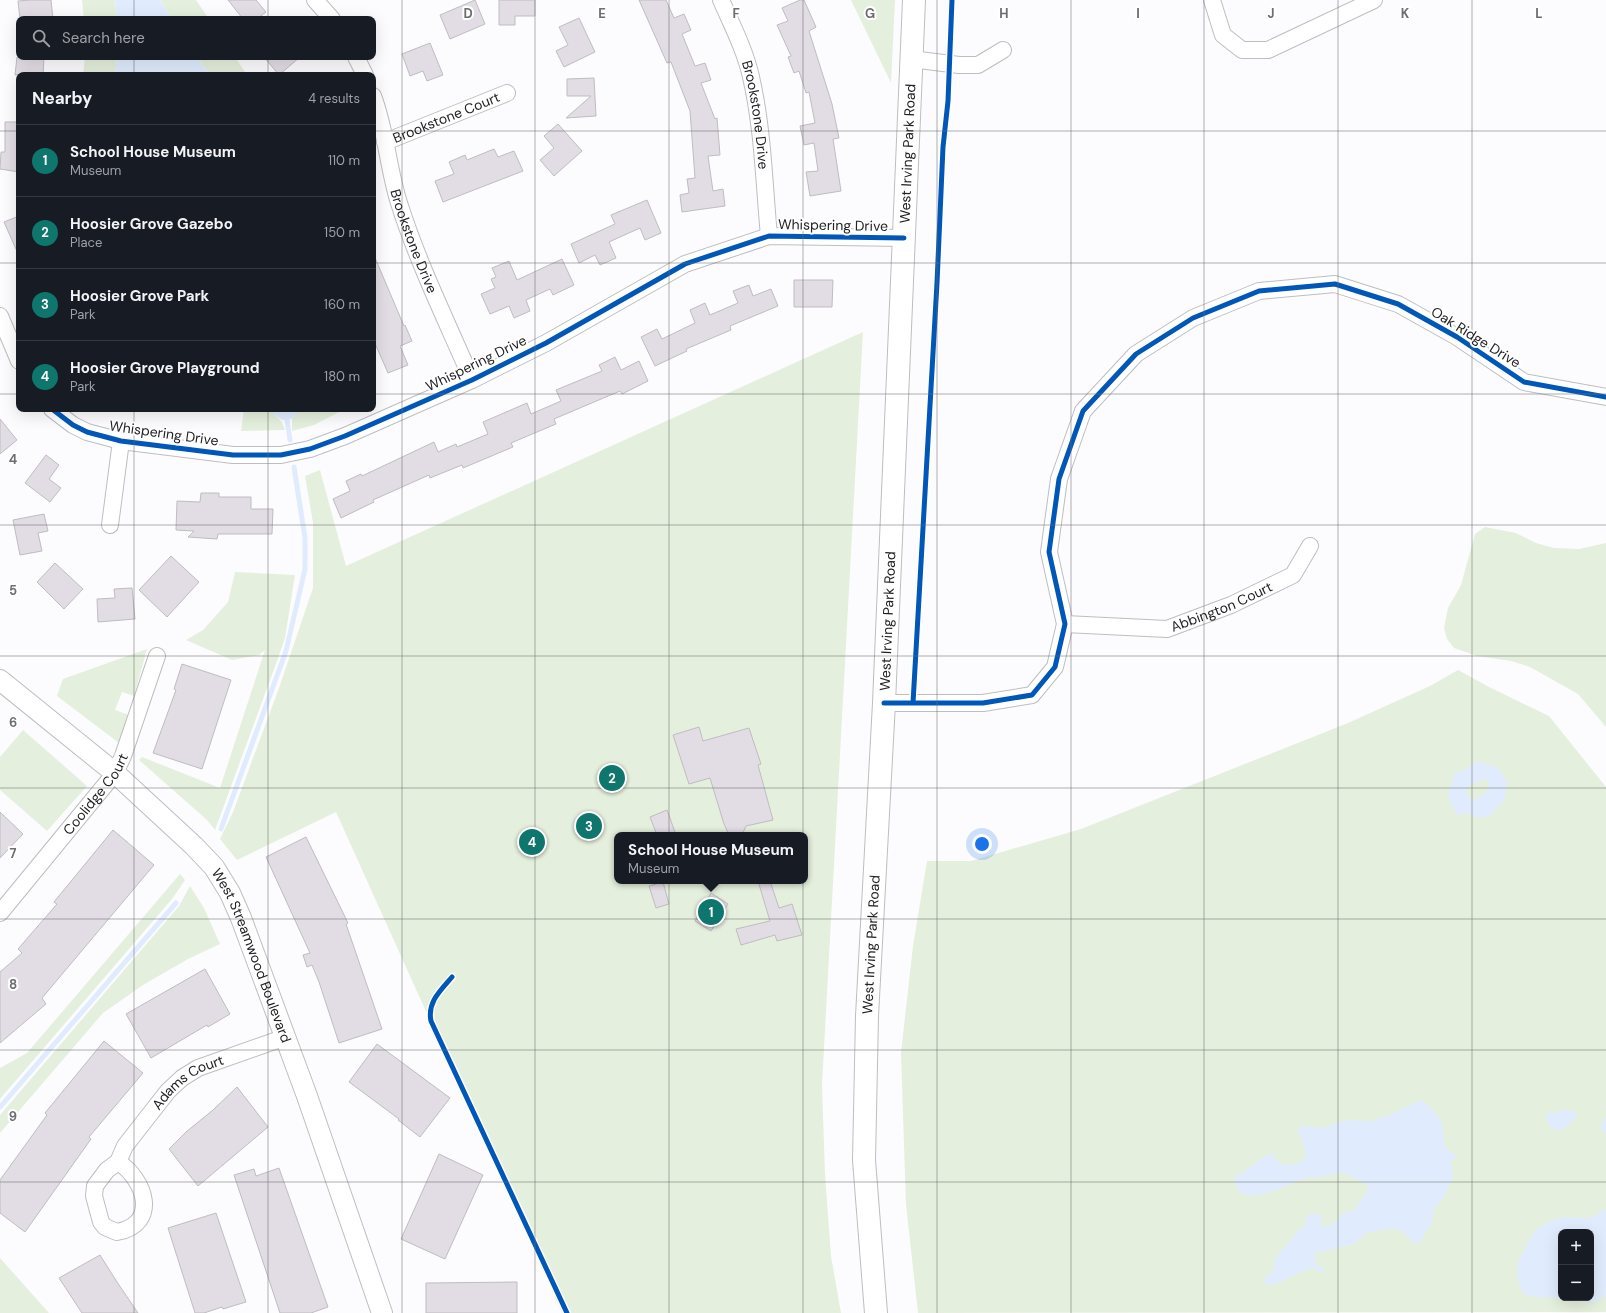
<!DOCTYPE html>
<html lang="en">
<head>
<meta charset="utf-8">
<style>
	:root { --surface:#171b24; --page:#242831; --text:#f1f3f6; --muted:#9ea1a6; --line:#363941; --accent:#0f766e }
	body { margin:0; font-family:"DM Sans",sans-serif; background:var(--page); color:var(--text) }
	.controls { position:absolute; right:12px; bottom:12px; display:grid; overflow:hidden; border-radius:8px; box-shadow:0 4px 16px #0002 }
	.controls button { width:36px; height:36px; display:grid; place-items:center; padding:0; border:0; border-bottom:1px solid var(--line); background:var(--surface); color:var(--text); font:20px sans-serif }
	.you { position:absolute; left:982px; top:844px; width:14px; height:14px; margin:-10px; border:3px solid #fff; border-radius:50%; background:#1a73e8; box-shadow:0 0 0 6px #1a73e833 }
	.badge { display:grid; place-items:center; width:26px; height:26px; border-radius:50%; background:var(--accent); color:#fff; font-size:13px; font-weight:700 }
	.pin { position:absolute; translate:-50% -50%; border:2px solid #fff; box-shadow:0 1px 4px #0006 }
	.popup { position:absolute; left:614px; top:832px; width:194px; height:52px; box-sizing:border-box; display:grid; place-content:center; border-radius:8px; background:var(--surface); filter:drop-shadow(0 1px 3px #0005); font-size:13px; white-space:nowrap; color:var(--muted) }
	.popup b { font-size:15px; color:var(--text) }
	.popup::after { content:''; position:absolute; left:50%; top:100%; margin-left:-8px; border:8px solid transparent; border-top-color:var(--surface) }
	.list { margin:0; padding:0; list-style:none }
	h2 { display:flex; justify-content:space-between; align-items:center; height:52px; margin:0; padding:0 16px; font-size:17px }
	h2 small { font-size:13px; font-weight:400; color:var(--muted) }
	.list li { display:grid; grid-template-columns:26px 1fr auto; gap:12px; align-items:center; box-sizing:border-box; height:72px; padding:0 16px; border-top:1px solid var(--line) }
	.list b { display:block; font-size:15px; white-space:nowrap }
	.list p { margin:0; font-size:13px; white-space:nowrap; color:var(--muted) }
	.list em { font-size:13px; font-style:normal; color:var(--muted) }
	.icon { flex:none; width:22px; height:22px; fill:none; stroke:currentColor; stroke-width:2; stroke-linecap:round; stroke-linejoin:round }
	.map { position:relative; flex:none; width:1606px; height:1313px; overflow:hidden }
	.search { position:absolute; background:var(--surface); box-shadow:0 4px 16px #0002; left:16px; top:16px; width:360px; height:44px; display:flex; align-items:center; gap:10px; box-sizing:border-box; padding:0 14px; border-radius:8px; color:var(--muted); font-size:15px }
	.panel { position:absolute; background:var(--surface); box-shadow:0 4px 16px #0002; left:16px; top:72px; width:360px; height:340px; border-radius:8px }
	.map>svg:first-child { display:block }
	.green { fill:#e5efdd; fill-rule:evenodd }
	.water { fill:#e0ecfd; fill-rule:evenodd }
	.lines { fill:none; stroke-linecap:round; stroke-linejoin:round }
	.stream { stroke:#e0ecfd; stroke-width:5 }
	.building { fill:#e2dce4; stroke:#bebdbf }
	.minor-casing { stroke:#bebec0; stroke-width:18 }
	.tertiary-casing { stroke:#bebec0; stroke-width:22 }
	.secondary-casing { stroke:#bebec0; stroke-width:24 }
	.minor { stroke:#fff; stroke-width:16 }
	.tertiary { stroke:#fff; stroke-width:20 }
	.secondary { stroke:#fff; stroke-width:22 }
	.cycleway-casing { stroke:#fff; stroke-width:8 }
	.cycleway { stroke:#0057b8; stroke-width:5 }
	.grid { fill:none; stroke:#6e6e71; stroke-width:1; stroke-opacity:0.55 }
	.labels { text-anchor:middle; stroke-width:4; stroke-linejoin:round; paint-order:stroke }
	.street-label { font-size:14px; fill:#222225; stroke:#fff }
	.grid-label { font-size:13px; text-anchor:middle; font-weight:bold; fill:#6e6e71; stroke:#fff; stroke-width:4; stroke-linejoin:round; paint-order:stroke }
</style>
</head>
<body>
<div class="map">
<svg width="1606" height="1313" viewBox="0 0 1606 1313">
	<rect width="100%" height="100%" fill="#fcfcfe"/>
	<path class="green" d="M82,0H115L117,19H84Z
		M160,0H196L209,19H172Z
		M851,0H895L891,83Z
		M85,57H117L115,75H83Z
		M197,57H235L247,75H210Z
		M863,332L822,1085L825,1175L831,1256L841,1313H562L336,812L237,860L220,839L233,812L279,688L313,588V523L305,476L320,470L346,566ZM617,835H805V881H617Z
		M244,409H271C275,419 281,416 285,430L241,431Z
		M300,409H345L314,425L292,431V419Z
		M1485,527L1516,533L1536,543L1554,548L1579,549L1606,543V727L1578,694L1530,667L1511,661L1477,656L1454,648L1447,639L1444,628L1448,608L1461,585L1475,534Z
		M235,572L295,575L285,638L277,661L215,830L207,820L139,760L142,757L220,788L265,650L259,655L232,660L186,640L203,630L228,602Z
		M147,649L134,696L122,692L115,710L129,715L119,743L57,696L63,679Z
		M1458,670L1489,687L1549,716L1606,787V1312L918,1313L906,1205L901,1053L913,946L927,861H971L1081,829L1348,723L1430,686ZM1561,1232H1591V1298H1561Z
		M23,730L87,786L47,831L0,790V757Z
		M180,874L185,880L172,899L0,1099V1068L27,1053Z
		M190,886L204,908L220,944L188,959L143,985L103,1013L0,1133V1115L179,906Z
		M0,1258L49,1313H0Z"/>
	<path class="water" d="M115,0H160L172,19H117Z
		M117,57H197L210,75H115Z
		M271,409H300L292,419L282,420L272,413Z
		M1477,761L1498,768L1507,781L1505,798L1499,807L1494,806L1496,812C1484,819 1479,820 1468,813L1457,815C1453,809 1447,798 1449,791C1451,784 1455,780 1454,773L1464,770ZM1483,779L1488,781L1489,790L1477,799H1470L1465,789Z
		M1422,1100C1444,1119 1442,1120 1445,1147L1457,1157L1451,1161L1453,1176L1444,1197L1434,1209L1431,1226L1425,1232L1421,1242L1413,1243L1402,1231L1395,1229L1380,1230L1366,1233L1354,1244L1316,1253L1314,1263L1327,1270L1320,1272L1314,1268C1296,1271 1284,1285 1265,1285V1278L1271,1273L1274,1266L1275,1259L1301,1227L1307,1225L1305,1218L1311,1214H1318L1323,1219L1319,1226C1330,1226 1336,1225 1341,1214L1354,1210L1370,1187C1364,1183 1348,1174 1342,1173C1334,1173 1328,1176 1321,1177C1316,1178 1310,1177 1305,1178C1290,1183 1252,1205 1239,1191C1235,1186 1234,1183 1235,1177C1248,1169 1258,1160 1271,1153L1281,1164C1292,1165 1299,1165 1306,1157L1303,1143L1297,1130L1303,1126L1325,1128L1345,1120L1374,1121Z
		M1562,1109L1576,1112V1118L1565,1128L1558,1131L1551,1128L1545,1116L1550,1112L1557,1113Z
		M1606,1115V1134L1600,1127Z
		M1606,1208V1295L1595,1302H1587L1557,1298L1534,1297L1527,1295L1522,1291L1517,1277L1518,1262L1534,1231L1552,1220L1566,1217L1588,1218L1595,1216ZM1561,1232H1591V1298H1561Z"/>
	<g class="lines">
		<path class="stream" d="M287,420L290,440
			M221,829L286,651L305,569V538L294,467
			M0,1107L176,903"/>
	</g>
	<path class="building" d="M30,0H51L53,19H20L18,1Z
		M228,0H256L266,12L257,19H243Z
		M475,0L485,24L450,39L440,15Z
		M499,0H535V16H515V25H499Z
		M639,0H666L674,18L684,14L691,30L682,34L695,66L705,63L711,80L701,83L715,119L717,118L720,155L708,156L713,191L723,189L725,206L682,212L680,195L689,193L687,179L695,178L690,111L671,62L667,63Z
		M800,0H804L816,27L809,31L832,104L839,138L833,139L841,191L810,196L806,172L818,171L814,143L804,145L800,126L815,123L809,92L806,93L799,71L794,73L788,57L791,56L777,25L788,21L782,8Z
		M579,18L595,52L564,67L556,51L568,45L559,27Z
		M430,43L443,75L427,81L423,71L410,76L402,54Z
		M17,57H44L43,75H15Z
		M264,57H300L279,75Z
		M594,78L596,116L566,118L591,96H567V79Z
		M5,122H19V172L0,169L1,152H5Z
		M558,124L582,151L554,176L540,160L554,148L544,136Z
		M494,149L498,157L514,151L523,171L443,202L435,181L454,174L449,162L465,155L467,160Z
		M647,200L661,233L645,240L640,228L609,242L616,258L600,265L595,255L579,263L571,244L615,224L611,215Z
		M19,216V256L4,222Z
		M373,253L404,326L405,325L412,341L400,346L408,365L388,373L373,339Z
		M562,259L574,285L553,295L550,289L526,300L530,311L514,318L509,306L490,314L481,294L495,288L491,279L496,277L492,268L509,261L517,280Z
		M794,280H833L832,307H794Z
		M749,285L753,296L771,289L778,306L730,326L731,330L686,349L687,351L655,366L641,337L657,329L662,339L695,323L690,310L705,303L710,315L738,303L733,291Z
		M615,357L621,370L639,361L648,381L622,394L620,391L554,419L556,424L511,443L513,447L463,468L462,465L430,478L429,475L373,500L374,502L341,518L333,499L350,491L346,481L361,474L362,476L434,442L438,452L456,444L457,447L488,434L483,422L527,403L531,414L561,401L556,390L602,371L599,365Z
		M0,419L17,440L0,454Z
		M46,455L59,465L49,479L61,488L50,502L25,483Z
		M201,493H219V497H251V509H273L272,534H218L217,539L188,537L194,531L176,530L177,501L200,502Z
		M44,514L48,531L38,533L42,551L20,555L13,520Z
		M171,556L199,582L167,617L139,590Z
		M55,563L83,589L64,609L37,582Z
		M132,588L135,619L98,622L97,599L115,598L114,589Z
		M182,664L231,680L202,769L153,753L176,690L174,689Z
		M699,727L703,741L749,728L761,764L758,765L773,820L746,826L742,835H729L724,824L710,778L689,784L673,735Z
		M601 776a11 11 0 1 1 22 0a11 11 0 1 1-22 0Z
		M667,810L676,835H657L650,817Z
		M0,812L23,834L0,858Z
		M113,830L154,865L42,998L46,1004L0,1043V972L22,953L18,949L57,904L54,902Z
		M306,837L348,923L346,924L382,1029L339,1043L319,982L312,965L307,967L303,955L310,953L266,857Z
		M758,881H770L779,908L792,904L802,935L777,941L775,935L741,945L736,929L770,921Z
		M663,882L669,904L656,908L649,886Z
		M711,893L728,904L711,931L695,921Z
		M205,969L230,1014L208,1027L207,1025L151,1058L126,1014Z
		M104,1041L143,1073L89,1137L91,1139L25,1232L0,1213V1180L47,1115L45,1113Z
		M377,1044L450,1098L420,1137L398,1120L399,1119L349,1082Z
		M237,1087L268,1127L198,1186L169,1149L186,1132L213,1110Z
		M439,1154L483,1175L445,1259L401,1239Z
		M279,1168L328,1307L311,1313H280L234,1175L254,1169L256,1176Z
		M216,1213L246,1302L223,1309L222,1307L204,1313H195L168,1228Z
		M100,1255L117,1282L138,1313H82L59,1278Z
		M517,1282V1313H426V1283Z"/>
	<g class="lines">
		<defs>
			<g id="minor">
				<path d="M315,0L332,19"/>
				<path id="s1" d="M721,0C732,25 745,50 751,77C763,129 764,183 769,236"/>
				<path d="M1212,0L1223,35L1242,50H1268L1374,0"/>
				<path d="M356,57L365,75"/>
				<path d="M911,59L959,65H978L1003,50"/>
				<path id="s2" d="M373,96C386,130 388,168 399,203C418,263 447,322 472,380"/>
				<path id="s3" d="M385,142L507,93"/>
				<path d="M0,316L19,361"/>
				<path d="M52,409L73,425L87,432L121,441L233,455H281L310,449L345,436L472,380L546,343L685,264L769,236L904,238"/>
				<path d="M110,525L121,441"/>
				<path id="s4" d="M1065,624L1167,629L1231,605L1293,575L1310,546"/>
				<path d="M884,703H983L1032,695L1055,667L1065,624L1049,552L1059,479L1083,411L1136,354L1193,318L1259,291L1335,284L1398,304L1457,337L1524,382L1606,397"/>
				<path id="s5" d="M0,913L115,773L123,756L157,656"/>
				<path id="s6" d="M118,1162C145,1179 160,1224 117,1232L105,1227L101,1222L94,1196L95,1186L107,1170L118,1162L125,1146L168,1091L182,1078L198,1068L286,1037"/>
			</g>
			<g id="tertiary">
				<path id="s7" d="M0,680L115,773L194,846L214,867L230,893L241,918L307,1096L382,1313"/>
			</g>
			<g id="secondary">
				<path id="s8" d="M876,1313L864,1160L867,1016L884,703L914,0"/>
			</g>
		</defs>
		<use href="#minor" class="minor-casing"/>
		<use href="#tertiary" class="tertiary-casing"/>
		<use href="#secondary" class="secondary-casing"/>
		<use href="#minor" class="minor"/>
		<use href="#tertiary" class="tertiary"/>
		<use href="#secondary" class="secondary"/>
		<defs>
			<path id="cycleway" d="M52,409L73,425L87,432L121,441L233,455H281L310,449L345,436L472,380L546,343L685,264L769,236L904,238
				M884,703H983L1032,695L1055,667L1065,624L1049,552L1059,479L1083,411L1136,354L1193,318L1259,291L1335,284L1398,304L1457,337L1524,382L1606,397
				M913,703L937,283L943,147L948,101L952,0
				M452,977C441,990 427,1002 431,1021L567,1313"/>
		</defs>
		<use href="#cycleway" class="cycleway-casing"/>
		<use href="#cycleway" class="cycleway"/>
	</g>
	<path class="grid" d="M134,0V19M268,0V19M402,0V1313M535,0V1313M669,0V1313M803,0V1313M937,0V1313M1071,0V1313M1204,0V1313M1338,0V1313M1472,0V1313M134,57V75M268,57V75M0,131H19M373,131H1606M0,263H19M373,263H1606M0,394H19M373,394H1606M134,409V1313M268,409V1313M0,525H1606M0,656H1606M0,788H1606M0,919H1606M0,1050H1606M0,1182H1606"/>
	<g class="labels">
		<g class="street-label">
			<text dy="5" stroke="none"><textPath href="#s1" startOffset="121">Brookstone Drive</textPath></text>
			<text dy="5" stroke="none"><textPath href="#s3" startOffset="66">Brookstone Court</textPath></text>
			<text dy="5" stroke="none"><textPath href="#s8" startOffset="1161">West Irving Park Road</textPath></text>
			<text transform="translate(833 225) rotate(1)" y="5">Whispering Drive</text>
			<text dy="5" stroke="none"><textPath href="#s2" startOffset="151">Brookstone Drive</textPath></text>
			<text transform="translate(1476 337) rotate(32)" y="5">Oak Ridge Drive</text>
			<text transform="translate(476 363) rotate(-26)" y="5">Whispering Drive</text>
			<text transform="translate(164 433) rotate(8)" y="5">Whispering Drive</text>
			<text dy="5" stroke="none"><textPath href="#s4" startOffset="161">Abbington Court</textPath></text>
			<text dy="5" stroke="none"><textPath href="#s8" startOffset="693">West Irving Park Road</textPath></text>
			<text dy="5" stroke="none"><textPath href="#s5" startOffset="153">Coolidge Court</textPath></text>
			<text dy="5" stroke="none"><textPath href="#s8" startOffset="369">West Irving Park Road</textPath></text>
			<text dy="5" stroke="none"><textPath href="#s7" startOffset="381">West Streamwood Boulevard</textPath></text>
			<text dy="5" stroke="none"><textPath href="#s6" startOffset="293">Adams Court</textPath></text>
		</g>
	</g>
	<g class="grid-label">
		<text x="468" y="18">D</text>
		<text x="602" y="18">E</text>
		<text x="736" y="18">F</text>
		<text x="870" y="18">G</text>
		<text x="1004" y="18">H</text>
		<text x="1138" y="18">I</text>
		<text x="1271" y="18">J</text>
		<text x="1405" y="18">K</text>
		<text x="1539" y="18">L</text>
		<text x="13" y="464">4</text>
		<text x="13" y="595">5</text>
		<text x="13" y="727">6</text>
		<text x="13" y="858">7</text>
		<text x="13" y="989">8</text>
		<text x="13" y="1121">9</text>
	</g>
</svg>
<div class="controls">
<button>+</button>
<button>−</button>
</div>
<div class="you"></div>
<div class="pin badge" style="left:711px;top:912px">1</div>
<div class="popup"><b>School House Museum</b>Museum</div>
<div class="pin badge" style="left:612px;top:778px">2</div>
<div class="pin badge" style="left:589px;top:826px">3</div>
<div class="pin badge" style="left:532px;top:842px">4</div>
<div class="search"><svg class="icon" aria-label="search" viewBox="0 0 24 24"><circle cx="10" cy="10" r="6"/><path d="M15 15l6 6"/></svg>Search here</div>
<section class="panel">
<h2>Nearby<small>4 results</small></h2>
<ul class="list">
<li><span class="badge">1</span><div><b>School House Museum</b><p>Museum</p></div><em>110 m</em></li>
<li><span class="badge">2</span><div><b>Hoosier Grove Gazebo</b><p>Place</p></div><em>150 m</em></li>
<li><span class="badge">3</span><div><b>Hoosier Grove Park</b><p>Park</p></div><em>160 m</em></li>
<li><span class="badge">4</span><div><b>Hoosier Grove Playground</b><p>Park</p></div><em>180 m</em></li>
</ul>
</section>
</div>
</body>
</html>
